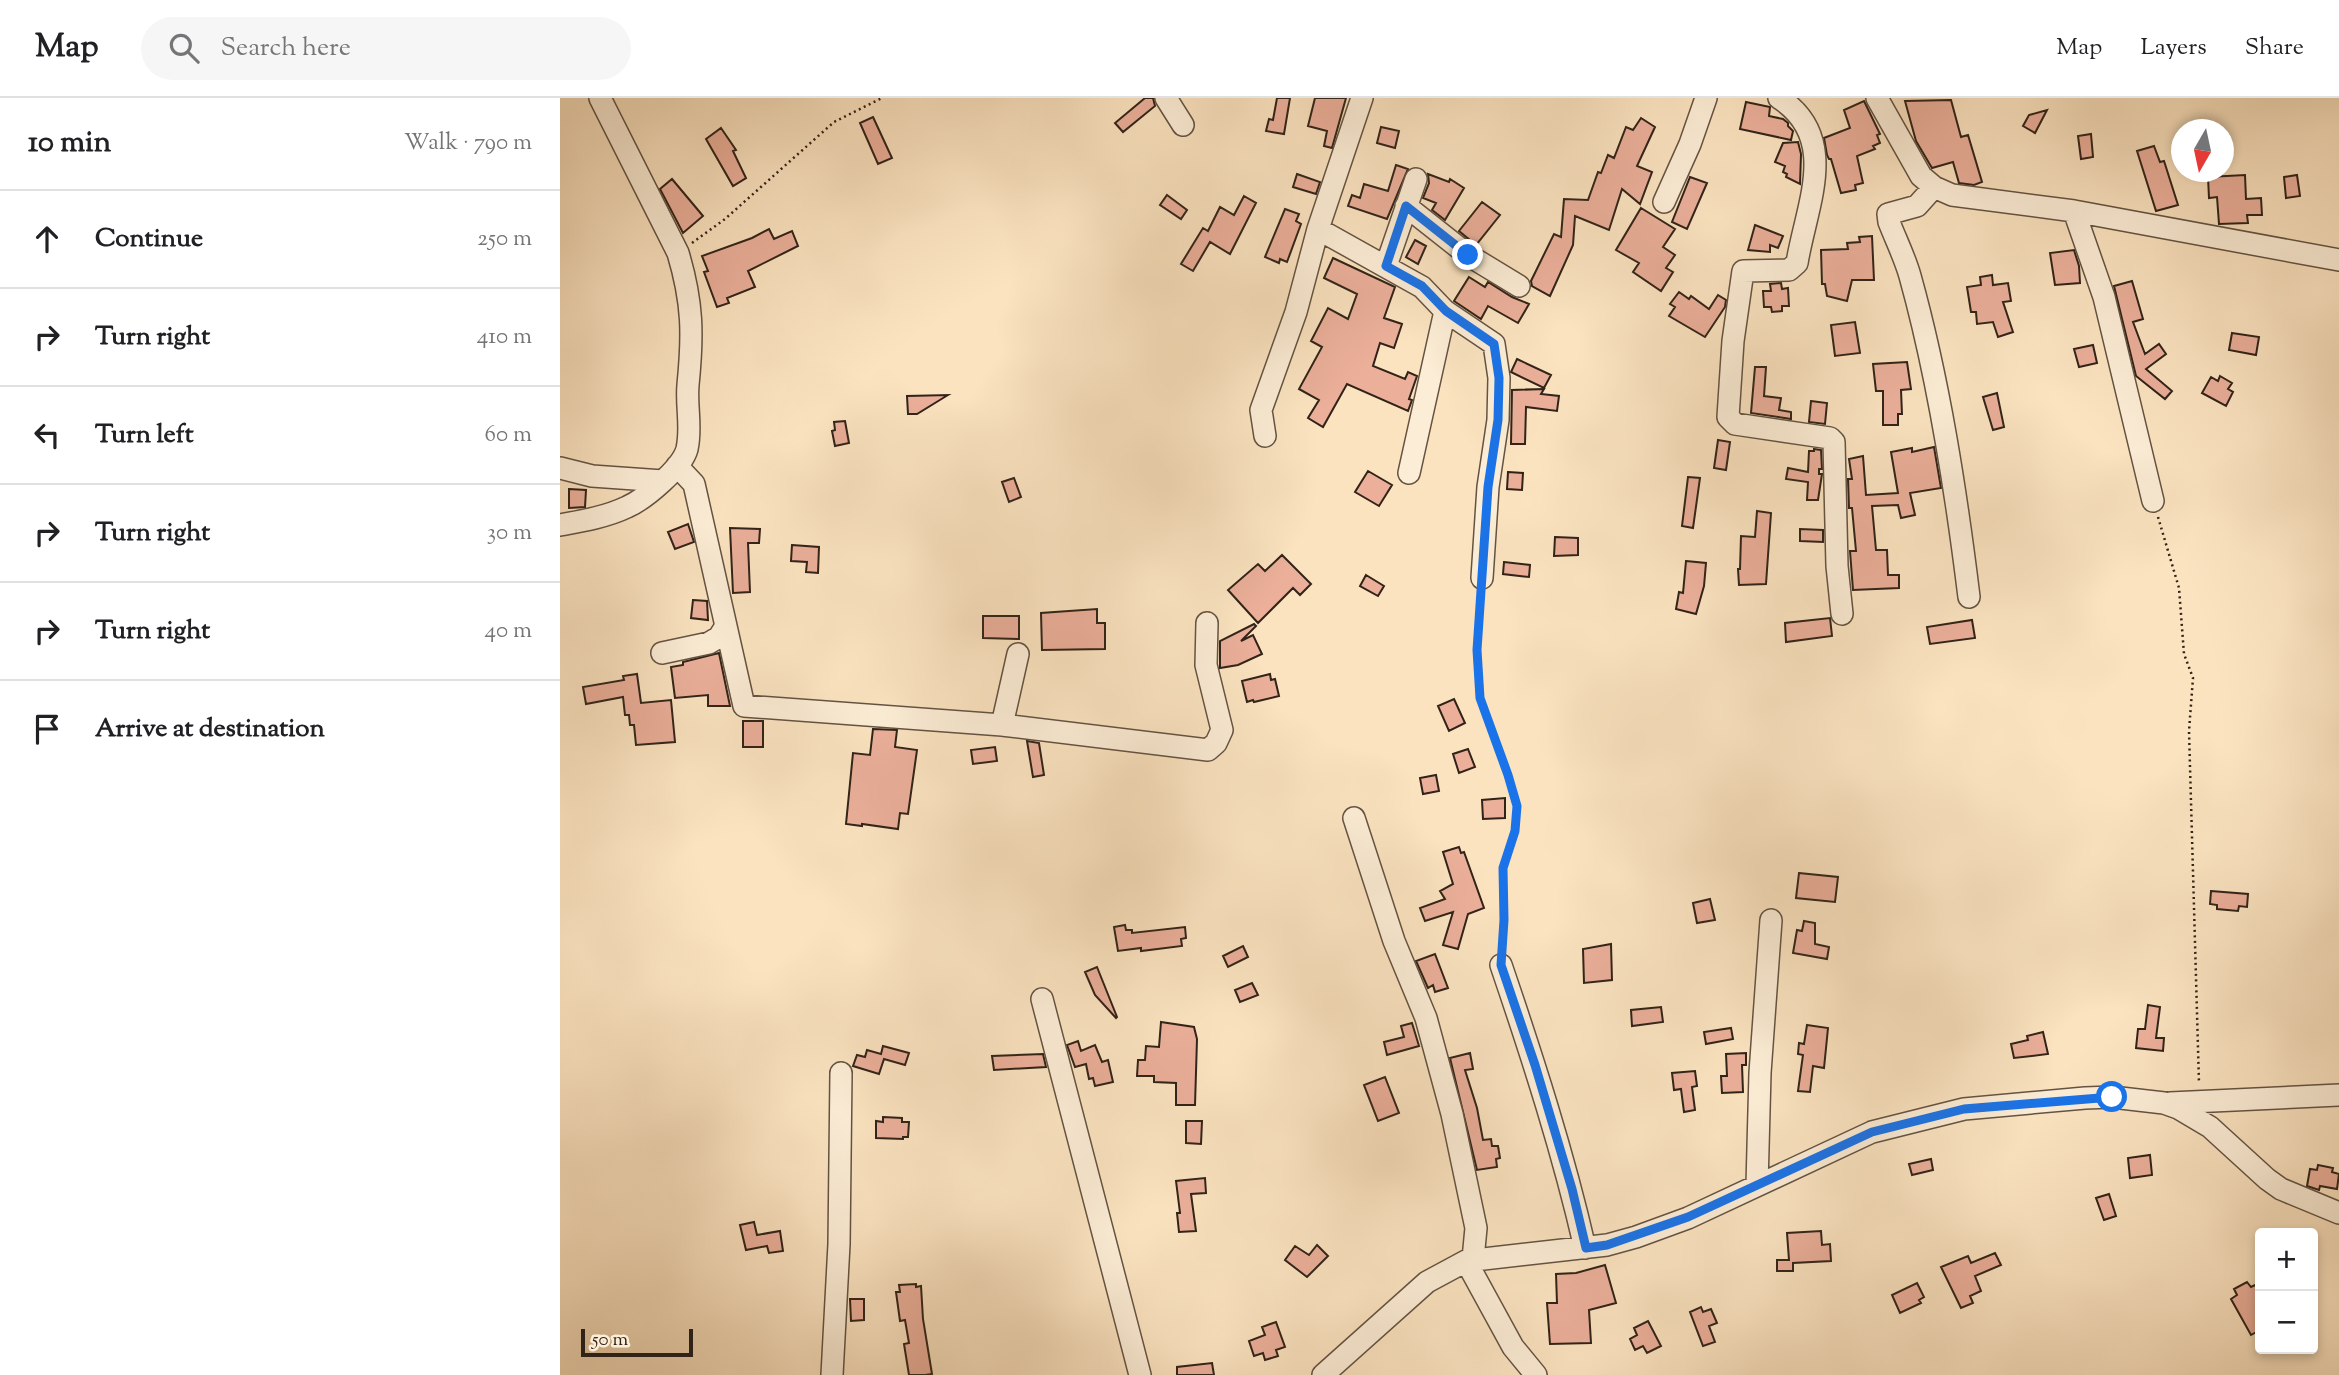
<!DOCTYPE html>
<html lang="en">
<head>
<meta charset="utf-8">
<style>
	:root { --surface:#fff; --page:#f6f6f6; --text:#202124; --muted:#757577; --line:#e0e0e0 }
	body { margin:0; font-family:"Sorts Mill Goudy",serif; background:var(--page); color:var(--text) }
	.controls { position:absolute; right:21px; bottom:21px; display:grid; overflow:hidden; border-radius:7px; box-shadow:0 4px 10px #0003 }
	.controls button { width:63px; height:63px; display:grid; place-items:center; padding:0; border:0; border-bottom:2px solid var(--line); background:var(--surface); color:var(--text); font:35px sans-serif }
	.compass { position:absolute; left:1611px; top:21px; width:63px; height:63px; border-radius:50%; background:var(--surface); box-shadow:0 4px 10px #0003; rotate:189deg }
	.scale { position:absolute; left:21px; bottom:18px; width:112px; box-sizing:border-box; padding-left:7px; border:4px solid #312318; border-top:0; font-size:19px; line-height:24px; white-space:nowrap; color:#312318; -webkit-text-stroke:5px #fcedd6; paint-order:stroke }
	.stop { position:absolute; width:21px; height:21px; margin:-16px; border:5px solid #1a73e8; border-radius:50%; background:#fff }
	.stop.end { background:#1a73e8; border-color:#fff; box-shadow:0 2px 7px #0008 }
	.list { margin:0; padding:0; list-style:none }
	h2 { display:flex; justify-content:space-between; align-items:center; height:91px; margin:0; padding:0 28px; font-size:30px }
	h2 small { font-size:23px; font-weight:400; color:var(--muted) }
	.list li { display:grid; grid-template-columns:46px 1fr auto; gap:21px; align-items:center; box-sizing:border-box; height:98px; padding:0 28px; border-top:2px solid var(--line) }
	.list b { display:block; font-size:26px; white-space:nowrap }
	.list em { font-size:23px; font-style:normal; color:var(--muted) }
	.icon { flex:none; width:38px; height:38px; fill:none; stroke:currentColor; stroke-width:2; stroke-linecap:round; stroke-linejoin:round }
	.map { position:relative; flex:none; width:1779px; height:1277px; overflow:hidden }
	header { display:flex; align-items:center; gap:42px; box-sizing:border-box; height:98px; padding:0 35px; background:var(--surface); border-bottom:2px solid var(--line) }
	header strong { font-size:33px }
	nav { display:flex; gap:38px; margin-inline-start:auto; font-size:24px }
	.search { width:490px; height:63px; background:var(--page); display:flex; align-items:center; gap:18px; box-sizing:border-box; padding:0 24px; border-radius:38px; color:var(--muted); font-size:26px }
	main { display:flex }
	aside { flex:1; background:var(--surface) }
	.map>svg:first-child { display:block }
	.building { fill:#ebaf9a; stroke:#312318; stroke-width:2 }
	.lines { fill:none; stroke-linecap:round; stroke-linejoin:round }
	.minor-casing { stroke:#645342; stroke-width:24 }
	.path { stroke:#312318; stroke-width:2.5; stroke-dasharray:2 3.5; stroke-linecap:butt }
	.minor { stroke:#fcedd6; stroke-width:21 }
	.route { stroke:#1a73e8; stroke-width:9 }
</style>
</head>
<body>
<header>
<strong>Map</strong>
<div class="search"><svg class="icon" aria-label="search" viewBox="0 0 24 24"><circle cx="10" cy="10" r="6"/><path d="M15 15l6 6"/></svg>Search here</div>
<nav><a>Map</a><a>Layers</a><a>Share</a></nav>
</header>
<main>
<aside>
<h2>10 min<small>Walk · 790 m</small></h2>
<ul class="list">
<li><svg class="icon" aria-label="ahead" viewBox="0 0 24 24"><path d="M12 20V5M6 11l6-6 6 6"/></svg><div><b>Continue</b></div><em>250 m</em></li>
<li><svg class="icon" aria-label="right" viewBox="0 0 24 24"><path d="M7 20v-9h11M14 6l5 5-5 5"/></svg><div><b>Turn right</b></div><em>410 m</em></li>
<li><svg class="icon" aria-label="left" viewBox="0 0 24 24"><path d="M17 20v-9H6M10 6l-5 5 5 5"/></svg><div><b>Turn left</b></div><em>60 m</em></li>
<li><svg class="icon" aria-label="right" viewBox="0 0 24 24"><path d="M7 20v-9h11M14 6l5 5-5 5"/></svg><div><b>Turn right</b></div><em>30 m</em></li>
<li><svg class="icon" aria-label="right" viewBox="0 0 24 24"><path d="M7 20v-9h11M14 6l5 5-5 5"/></svg><div><b>Turn right</b></div><em>40 m</em></li>
<li><svg class="icon" aria-label="arrive" viewBox="0 0 24 24"><path d="M6 21V4h12l-3 4 3 4H6"/></svg><div><b>Arrive at destination</b></div></li>
</ul>
</aside>
<div class="map">
<svg width="1779" height="1277" viewBox="0 0 1779 1277">
	<rect width="100%" height="100%" fill="#fbe3c0"/>
	<filter id="stains"><feTurbulence type="fractalNoise" baseFrequency=".00286" numOctaves="4"/><feColorMatrix values="0 0 0 0 .2 0 0 0 0 .09 0 0 0 0 .02 0 0 0 .5 -.17"/></filter>
	<radialGradient id="worn" r=".72"><stop offset=".6" stop-color="#630" stop-opacity="0"/><stop offset="1" stop-color="#630" stop-opacity=".3"/></radialGradient>
	<path class="building" d="M585,0H593L595,8L563,34L555,25Z
		M717,0H730L724,36L706,33L709,21L713,22Z
		M755,0H786L772,50L764,48L767,33L748,28Z
		M1391,2L1401,39L1408,37L1422,84L1414,87L1399,85L1393,64L1372,70L1356,43L1345,3Z
		M1304,3L1320,36L1317,37L1320,45L1313,48L1315,51L1297,58L1303,85L1295,87L1296,92L1281,95L1271,61H1269L1267,57L1264,40L1290,30L1284,12Z
		M1186,4L1210,9L1209,18L1223,21L1228,25V28L1233,33L1231,42L1180,31Z
		M1487,12L1475,35L1463,28L1469,17Z
		M313,19L332,60L318,66L300,25Z
		M1081,20L1095,29L1077,68L1092,74L1080,106L1062,91L1049,132L1015,118L1013,147L990,198L972,188L971,183L994,136L1001,139L1004,101L1028,102L1038,74L1041,75L1048,57L1054,60L1066,29L1073,32Z
		M821,29L839,33L835,50L817,45Z
		M161,30L176,52L173,53L186,80L173,88L146,41Z
		M1531,36L1533,59L1521,61L1518,38Z
		M1238,44L1241,56L1240,86L1226,79L1227,76L1223,74L1225,68L1215,64L1223,45Z
		M1594,48L1600,64L1604,63L1618,107L1596,113L1577,53Z
		M836,67L848,71L827,121L788,108L792,97L800,100L804,86L828,93Z
		M737,76L760,84L756,96L733,89Z
		M868,76L889,84L890,81L904,90L885,122L872,112L876,105L863,100L869,85Z
		M1685,77L1686,101L1701,100L1702,117H1687L1688,125L1659,126L1657,99L1649,100L1648,79Z
		M1737,77L1740,98L1726,100L1724,79Z
		M1130,79L1147,85L1127,131L1112,124Z
		M112,81L143,118L123,135L100,91Z
		M607,97L627,112L621,121L600,107Z
		M684,98L696,105L670,156L650,144L633,173L621,166L643,130L648,133L660,109L674,117Z
		M922,104L940,117L916,147L899,133Z
		M1081,110L1115,131L1103,149L1115,157L1106,170L1113,174L1101,193L1073,174L1079,165L1056,152Z
		M725,111L739,116L736,123L741,126L727,164L720,161L719,165L705,159Z
		M1195,127L1223,138L1218,150L1210,147V154L1188,152Z
		M209,131L214,141L232,133L238,148L188,173L195,189L167,200L169,205L157,209L144,174L148,173L142,158L192,140Z
		M1312,138L1314,182H1292L1287,203L1267,198L1265,186H1262L1261,152L1288,151L1287,145L1300,144L1299,139Z
		M855,142L866,148L858,166L846,159Z
		M1514,152L1519,168L1520,185L1495,187L1490,155Z
		M773,160L835,189L824,220L842,226L834,250L820,245L813,268L845,281L848,274L857,278L849,301L852,302L848,313L787,286L763,329L748,320L759,302L739,291L762,249L751,243L768,210L788,221L797,196L764,180Z
		M1432,177L1433,187L1448,185L1451,203L1443,204L1453,234L1438,239L1433,224L1417,226L1416,214H1411L1407,189L1421,187L1420,179Z
		M909,179L925,189L928,184L952,199L969,206L958,225L928,208L921,221L894,203Z
		M1572,183L1583,221L1573,224L1585,256L1599,246L1606,256L1586,271L1612,293L1605,301L1576,278L1554,188Z
		M1221,185L1222,191L1228,190L1229,208H1222V213L1212,214L1211,209H1204L1203,193H1211L1210,186Z
		M1119,194L1129,201L1131,198L1149,211L1158,197L1166,202L1165,209L1145,239L1109,218L1115,209L1110,206Z
		M1295,224L1300,255L1275,258L1271,227Z
		M1672,235L1699,239L1696,257L1669,252Z
		M1533,247L1537,265L1519,269L1514,251Z
		M957,261L991,277L984,290L951,274Z
		M1347,264L1351,291L1341,292L1342,316H1338V327H1323V293H1316L1313,266Z
		M1195,269H1206L1204,298L1221,300L1219,312L1231,314V321L1191,315Z
		M1660,278L1672,285L1668,291L1673,294L1666,308L1642,295L1651,279L1658,283Z
		M984,291L981,296L999,298L997,313L966,309L965,346H951L952,292Z
		M1437,295L1444,329L1433,332L1423,299Z
		M388,297L357,316H348L347,298Z
		M1251,303L1267,305L1265,326L1249,324Z
		M285,323L289,345L275,348L272,333L275,332L274,324Z
		M1158,342L1170,344L1166,372L1154,370Z
		M1374,349L1381,390L1350,395L1355,417L1341,420L1338,407L1312,408L1316,452H1327L1328,477H1339V490L1293,492L1290,453H1296L1292,410H1289L1288,381H1292L1289,361L1303,358L1306,397L1338,395L1331,354L1352,350V354Z
		M1254,351L1261,352L1262,371H1259V376H1262L1258,402H1247L1248,384L1226,381L1228,370L1248,374L1249,353H1254Z
		M808,373L832,387L819,408L795,394Z
		M948,374L963,375L962,392L947,391Z
		M1128,379L1140,380L1133,430L1122,428Z
		M454,380L461,399L449,404L442,384Z
		M9,391L26,392L25,409L9,410Z
		M1197,413L1211,415L1206,486L1179,487L1178,471H1180L1181,438L1195,439Z
		M128,426L134,444L115,451L108,434Z
		M170,430L200,431L199,445H188L190,494L173,495Z
		M1240,431L1263,432V444L1240,443Z
		M995,439L1018,440V457L994,458Z
		M232,447L259,449L258,475L246,474L247,464L231,463Z
		M722,457L751,486L740,497L733,490L698,525L668,492L698,466L705,473Z
		M1126,463L1146,465L1144,488L1136,516L1116,511L1119,494L1123,495Z
		M944,464L970,467L969,479L943,476Z
		M806,477L824,488L818,498L800,488Z
		M133,502L147,503L148,522L131,520Z
		M537,511V525H545V551L482,552L481,515Z
		M423,518H459V541L423,540Z
		M1270,520L1272,538L1226,544L1225,525Z
		M1412,522L1415,540L1370,546L1367,529Z
		M694,526L696,528L681,543L693,537L702,556L678,567L660,570V543Z
		M159,555L170,608H148V597L115,600L111,569L123,567V564Z
		M77,576L81,605L111,602L115,644L76,647L74,627H70L69,617H65L63,599L26,606L23,589L64,582L63,578Z
		M710,576L711,582L715,581L719,598L694,604L693,602L687,604L682,583Z
		M894,601L905,625L889,633L878,608Z
		M183,623H203V649H183Z
		M313,631L337,632L335,649L357,652L348,716L340,715L338,731L302,726V728L286,726L293,655L310,657Z
		M467,643L479,645L484,677L473,679Z
		M435,649L437,663L413,666L411,652Z
		M908,651L915,669L899,675L893,656Z
		M876,677L879,693L863,696L860,680Z
		M945,700V720L923,721L922,702Z
		M899,749L901,755L904,754L924,810L908,816L898,851L883,847L893,814L865,823L860,810L885,801L880,793L893,786L883,754Z
		M1239,775L1278,779L1275,804L1236,800Z
		M1651,793L1688,796L1687,809L1679,808L1678,813L1657,811V807L1650,806Z
		M1150,801L1155,822L1137,825L1133,805Z
		M1244,823L1255,825V846L1269,849L1267,861L1233,855L1237,832L1242,833Z
		M565,827L566,832H572V835L625,829L626,840L621,841L622,848L581,853V850L558,853L554,829Z
		M1051,846L1052,882L1024,885L1023,851Z
		M683,848L688,859L668,869L663,858Z
		M875,856L888,890L875,894L873,887L868,890L856,863Z
		M537,869L557,919L556,920L535,897L525,874Z
		M692,885L698,897L680,904L675,892Z
		M1588,907L1600,909L1596,940H1604L1603,953L1576,950L1578,931H1585Z
		M1101,909L1103,924L1072,928L1071,912Z
		M601,924L634,929L637,941L635,1007H616V985L594,984V978H577L578,962H585L586,948L599,949Z
		M852,925L859,948L827,957L824,944L844,939L841,928Z
		M1247,927L1268,930L1264,970L1253,968L1250,994L1238,993L1243,957L1238,956L1239,945L1244,946Z
		M1171,930L1173,941L1146,946L1144,934Z
		M1483,934L1488,956L1454,960L1451,946L1468,942L1467,938Z
		M518,943L521,953L535,947L542,964L548,962L553,984L535,988L533,980L529,981L526,966L515,969L507,947Z
		M323,948L349,955L345,967L324,961L319,976L293,968L297,957L305,959L307,952L321,956Z
		M910,955L913,971L905,972L917,1010L923,1042L931,1041L932,1048H938L940,1060L936,1061L937,1069L917,1072L890,960Z
		M1186,955V967H1182L1183,994L1162,995L1161,978H1167L1166,956Z
		M483,956L486,969L434,972L432,958Z
		M1135,973L1137,988L1132,989L1135,1012L1124,1014L1121,991L1114,992L1112,975Z
		M825,979L839,1015L818,1023L804,987Z
		M323,1019L342,1020V1024H349L348,1039H343V1041L316,1040V1023L323,1024Z
		M626,1023H642L641,1046L626,1045Z
		M1590,1057L1592,1077L1570,1080L1568,1060Z
		M1371,1061L1373,1072L1352,1077L1349,1066Z
		M1758,1067L1773,1070L1772,1074L1779,1076L1777,1091L1760,1088L1759,1092L1747,1088L1750,1071L1757,1072Z
		M645,1080L646,1095L631,1096L636,1133L619,1134L617,1115H620L616,1083Z
		M1549,1096L1556,1118L1544,1122L1536,1100Z
		M194,1124L197,1137L220,1133L223,1153L209,1155L207,1148L186,1152L180,1127Z
		M1261,1133L1262,1147L1270,1146L1271,1163L1233,1165V1173H1217V1162H1229L1227,1135Z
		M757,1147L768,1158L747,1179L725,1162L735,1148L749,1157Z
		M1435,1155L1441,1167L1415,1178L1421,1193L1410,1198L1413,1205L1401,1210L1381,1169L1408,1158L1411,1165Z
		M1045,1167L1056,1205L1029,1212L1031,1245L990,1246L987,1205H997L996,1176L1016,1175Z
		M1687,1184L1691,1189L1695,1187L1700,1196V1232L1691,1237L1671,1201L1677,1197L1674,1191Z
		M1357,1185L1364,1199L1359,1202L1361,1205L1340,1215L1332,1197Z
		M356,1186V1189L361,1188L363,1221L372,1276L365,1277H349L344,1246L349,1245L345,1222L340,1223L336,1194H340L339,1187Z
		M290,1201H304V1222L291,1223Z
		M1141,1209L1143,1214L1151,1211L1157,1225L1149,1228L1155,1244L1143,1248L1130,1214Z
		M1088,1223L1101,1248L1087,1255L1083,1248L1075,1252L1070,1241L1077,1237L1074,1230Z
		M716,1224L725,1249L716,1252L718,1258L705,1262L703,1255L694,1258L689,1243L705,1237L702,1229Z
		M652,1265L654,1277H617V1269Z"/>
	<g class="lines">
		<defs>
			<path id="minor" d="M606,0L623,27
				M1219,0C1281,40 1246,108 1237,165L1229,172L1183,173L1173,243L1168,319L1175,326L1270,340L1274,344L1277,468L1282,516
				M1317,0L1361,78L1374,89L1392,97L1514,113L1779,162
				M1374,89L1357,108L1328,116L1329,124C1336,142 1345,160 1350,178C1379,282 1396,393 1409,499
				M1104,104L1130,46L1146,0
				M846,108L908,157L959,188
				M1514,113L1544,199L1593,403
				M758,131L862,189L885,213L934,246L939,280L938,322L928,389L922,480
				M826,168L856,81
				M705,338L701,312L736,214L758,131L802,0
				M117,368L134,386L184,608L442,627L648,652L656,645L662,632L646,567L647,525
				M0,370L32,378L103,383
				M849,375L885,213
				M0,427C22,423 46,419 67,409C85,401 122,370 127,351C132,329 126,309 128,287C133,237 133,205 118,155L40,0
				M102,555L149,545L159,539L166,528
				M442,627L458,556
				M794,720L834,843L866,920L892,1016L916,1130L913,1161
				M941,867C973,961 1003,1054 1025,1150
				M482,901L580,1277
				M1610,1005L1779,997
				M1197,1087L1200,975L1211,822
				M906,1163L953,1249L976,1277
				M272,1277L279,1146L281,975
				M763,1277L867,1184L906,1163L1047,1147L1076,1139L1128,1120L1312,1034L1404,1011L1525,1000L1552,999L1604,1005L1618,1010L1650,1029L1707,1081L1721,1091L1779,1115"/>
		</defs>
		<use href="#minor" class="minor-casing"/>
		<path class="path" d="M132,145L165,121L274,24L322,0
			M1598,419L1619,490L1624,556L1633,580L1629,633L1639,985
			M921,497L917,552L920,600L948,677L957,708L955,733L943,770L942,849"/>
		<use href="#minor" class="minor"/>
	</g>
	<g class="lines">
		<path class="route" d="M908,157L846,108L826,168L862,188L886,213L934,246L939,280L938,322L928,389L917,552L920,600L948,677L957,708L955,733L943,770L944,822L941,867L975,967L1012,1091L1026,1150L1047,1147L1128,1119L1312,1034L1404,1011L1552,999"/>
	</g>
	<rect width="100%" height="100%" filter="url(#stains)"/>
	<rect width="100%" height="100%" fill="url(#worn)"/>
</svg>
<div class="controls">
<button>+</button>
<button>−</button>
</div>
<svg class="compass" viewBox="-18 -18 36 36"><path d="M0-13l5 13h-10z" fill="#e53935"/><path d="M0 13l5-13h-10z" fill="#757577"/></svg>
<div class="scale">50 m</div>
<div class="stop" style="left:1552px;top:999px"></div>
<div class="stop end" style="left:908px;top:157px"></div>
</div>
</main>
</body>
</html>
